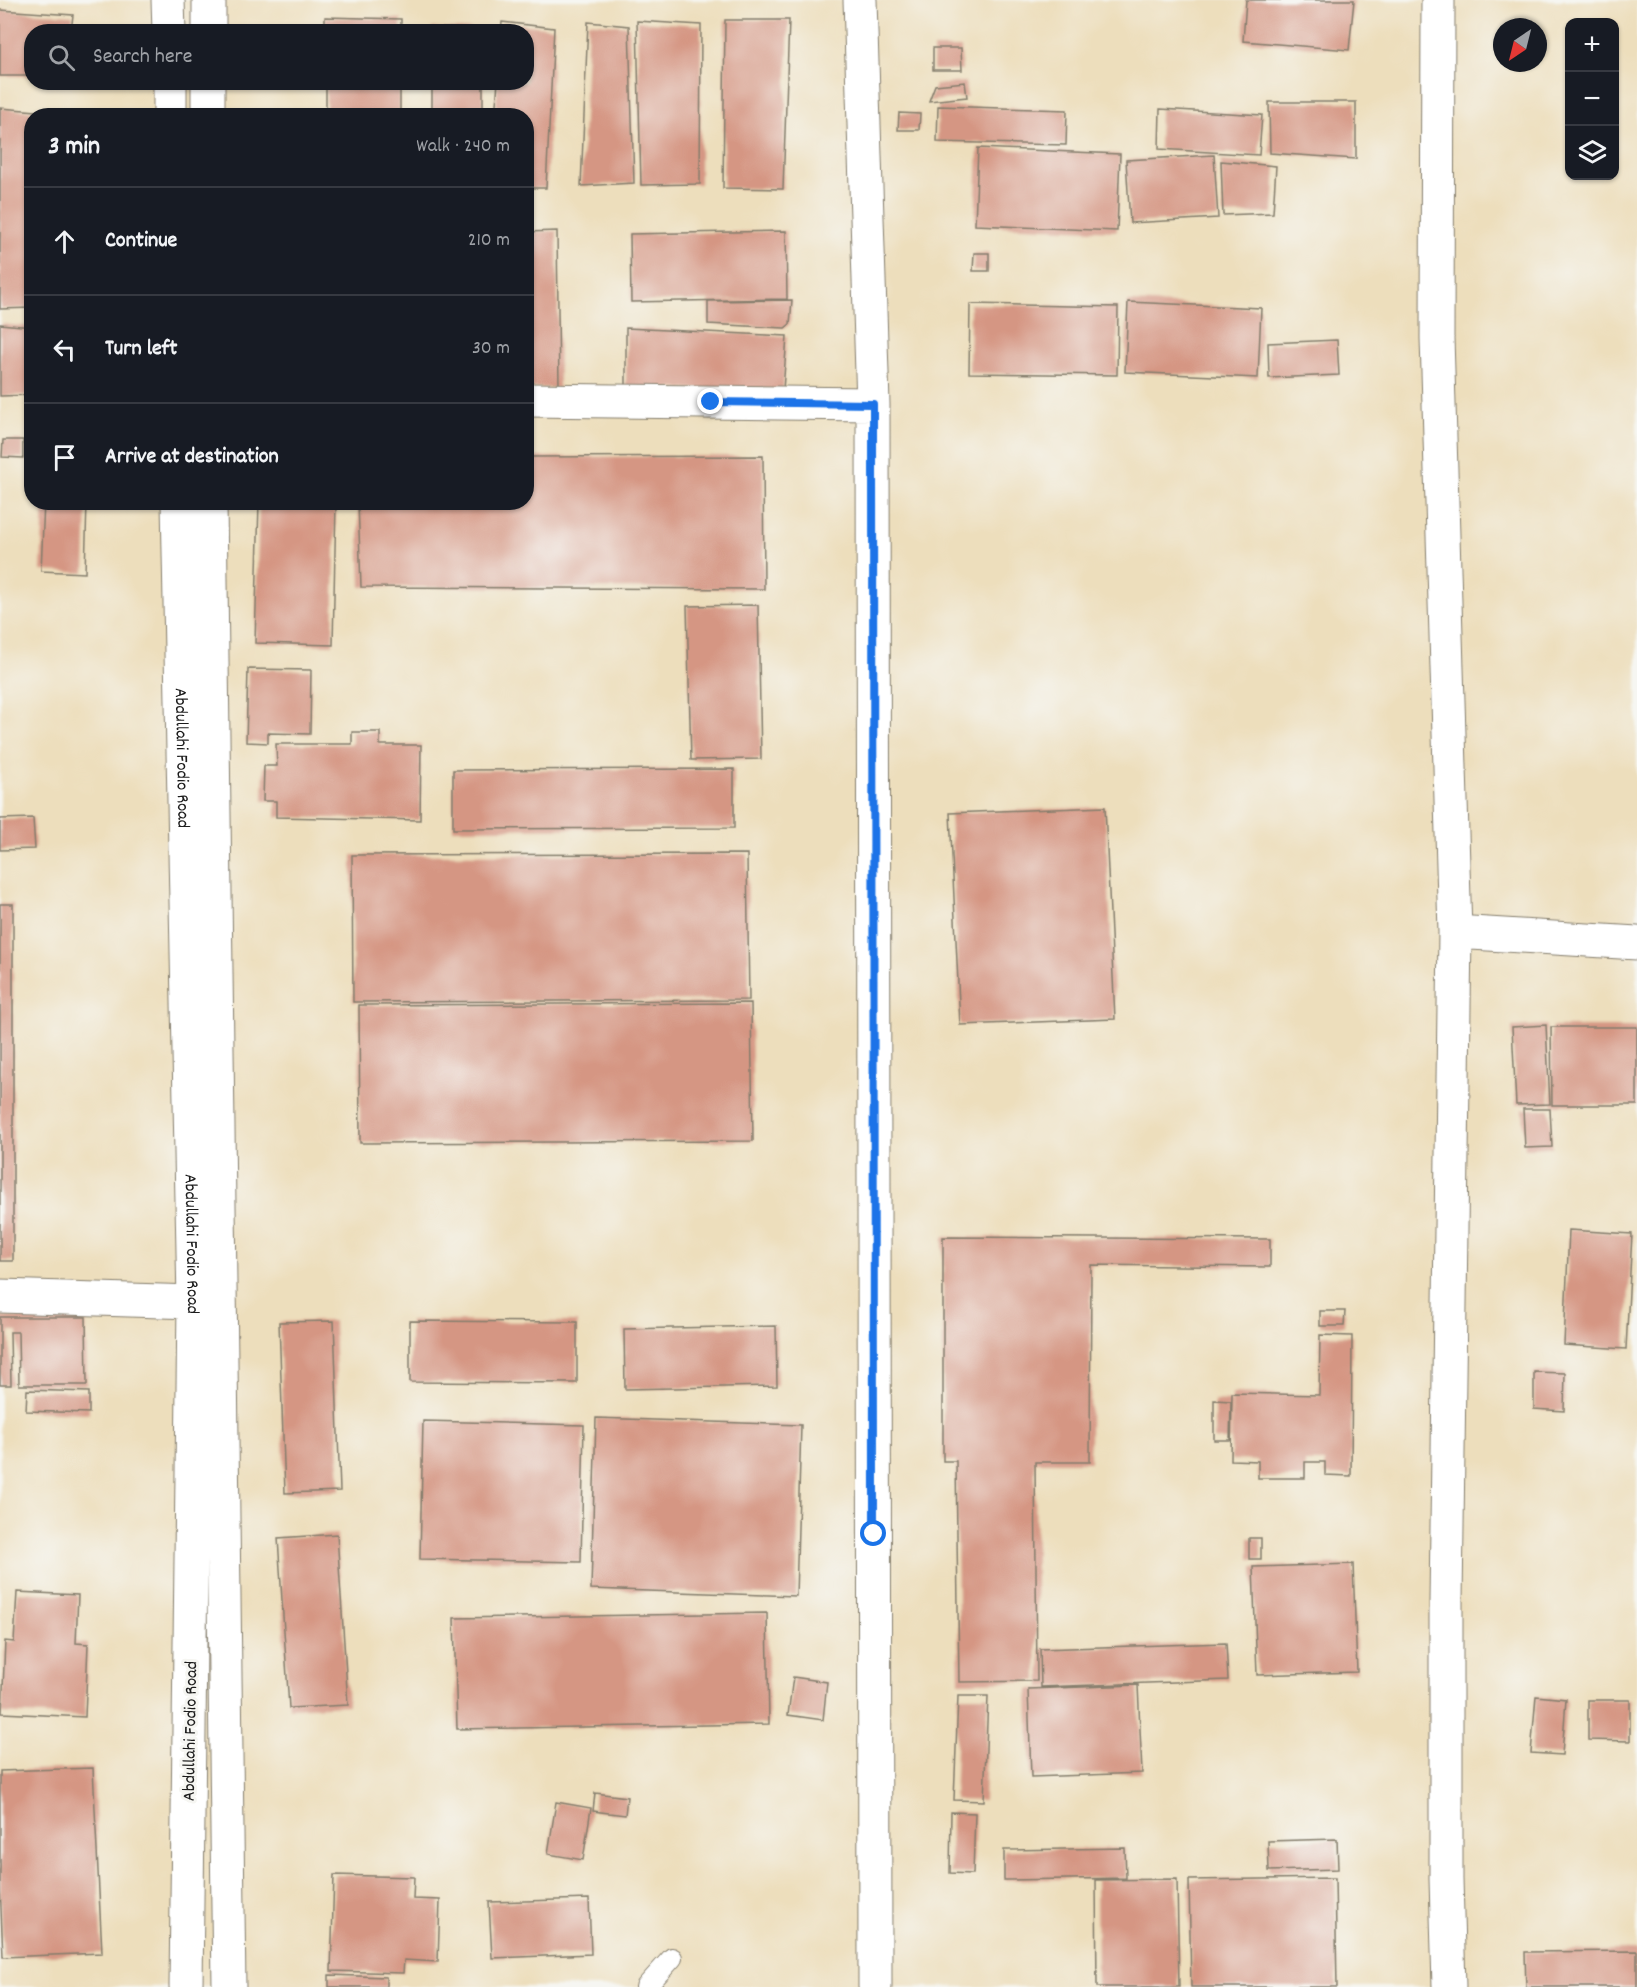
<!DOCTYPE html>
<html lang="en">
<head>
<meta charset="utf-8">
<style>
	:root { --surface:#171b24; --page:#20242c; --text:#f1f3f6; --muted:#9ea1a6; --line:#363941 }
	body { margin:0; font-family:Dekko,sans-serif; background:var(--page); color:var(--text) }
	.controls { position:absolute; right:18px; top:18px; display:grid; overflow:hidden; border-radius:12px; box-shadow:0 2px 4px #0004 }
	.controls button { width:54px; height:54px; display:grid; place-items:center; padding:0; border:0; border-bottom:2px solid var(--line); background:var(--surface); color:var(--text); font:30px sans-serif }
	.compass { position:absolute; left:1493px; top:18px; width:54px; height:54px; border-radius:50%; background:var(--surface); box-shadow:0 2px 4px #0004; rotate:215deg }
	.stop { position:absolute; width:18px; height:18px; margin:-14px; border:4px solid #1a73e8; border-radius:50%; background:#fff }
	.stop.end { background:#1a73e8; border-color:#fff; box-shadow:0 2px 6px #0008 }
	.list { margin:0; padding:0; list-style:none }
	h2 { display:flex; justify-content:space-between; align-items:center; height:78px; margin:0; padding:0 24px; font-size:26px }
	h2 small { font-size:20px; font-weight:400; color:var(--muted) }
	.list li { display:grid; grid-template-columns:39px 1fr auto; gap:18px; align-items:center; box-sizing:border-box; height:108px; padding:0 24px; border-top:2px solid var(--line) }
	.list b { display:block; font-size:22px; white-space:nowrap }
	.list em { font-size:20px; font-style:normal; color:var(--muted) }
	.icon { flex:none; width:33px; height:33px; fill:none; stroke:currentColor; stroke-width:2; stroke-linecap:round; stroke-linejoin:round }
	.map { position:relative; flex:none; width:1637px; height:1987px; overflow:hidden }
	.search { position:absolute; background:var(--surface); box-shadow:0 2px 4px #0004; left:24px; top:24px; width:510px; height:66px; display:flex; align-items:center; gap:15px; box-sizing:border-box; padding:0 21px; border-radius:24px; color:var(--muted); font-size:22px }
	.panel { position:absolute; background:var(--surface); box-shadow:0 2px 4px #0004; left:24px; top:108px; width:510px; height:402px; border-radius:24px }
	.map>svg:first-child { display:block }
	.building { fill:#d59683 }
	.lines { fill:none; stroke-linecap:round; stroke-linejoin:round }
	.service-casing { stroke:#847d6c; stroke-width:22 }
	.minor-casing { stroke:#847d6c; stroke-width:35 }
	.secondary-casing { stroke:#847d6c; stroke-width:35 }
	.service { stroke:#fff; stroke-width:20 }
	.minor { stroke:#fff; stroke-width:33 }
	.secondary { stroke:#fff; stroke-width:33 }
	.route { stroke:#1a73e8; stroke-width:8 }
	.labels { text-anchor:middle; stroke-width:6; stroke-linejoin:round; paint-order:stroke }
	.street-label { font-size:18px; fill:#1c1c1c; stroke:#f6f6f2 }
</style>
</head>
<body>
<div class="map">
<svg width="1637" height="1987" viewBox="0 0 1637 1987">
	<rect width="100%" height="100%" fill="#f6f6f2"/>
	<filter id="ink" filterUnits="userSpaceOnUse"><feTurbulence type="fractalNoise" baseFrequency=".0167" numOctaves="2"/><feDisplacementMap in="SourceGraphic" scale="12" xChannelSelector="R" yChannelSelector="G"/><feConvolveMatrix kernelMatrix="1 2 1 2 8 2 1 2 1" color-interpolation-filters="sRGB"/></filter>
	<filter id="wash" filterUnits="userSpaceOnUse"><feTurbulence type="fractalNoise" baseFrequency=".008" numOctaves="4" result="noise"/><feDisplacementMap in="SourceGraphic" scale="24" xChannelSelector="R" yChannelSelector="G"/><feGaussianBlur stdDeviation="1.35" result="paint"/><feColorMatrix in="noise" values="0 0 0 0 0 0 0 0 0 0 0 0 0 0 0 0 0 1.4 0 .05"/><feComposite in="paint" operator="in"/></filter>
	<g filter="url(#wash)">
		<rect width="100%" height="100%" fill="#eddebc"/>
		<g id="blocks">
			<path class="building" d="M1246,0H1354L1349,50L1243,41Z
				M0,10L73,15L71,32H32V76H0Z
				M325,17L401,19V32H325Z
				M725,20H789L783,189L723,188Z
				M637,21L701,25L700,184L641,185Z
				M502,22L554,28L546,188H526V116H495L498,82H526V32H501Z
				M588,22L629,26L634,183L581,186Z
				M432,28L483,29V32H432Z
				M933,48H961L962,70H933Z
				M326,82H400V116H326Z
				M432,82H483V116H432Z
				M965,82L967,97L929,101L935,85Z
				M1269,102H1356V159L1270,153Z
				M938,106L1067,110L1066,145L937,142Z
				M0,108L61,113V116H32V308L0,309Z
				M1160,109L1262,115L1259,155L1159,149Z
				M899,113L920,114L919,130H898Z
				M978,148L1120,154L1117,231L975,225Z
				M1214,155L1218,218L1130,223L1126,160Z
				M1221,161L1276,166L1273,213L1223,215Z
				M557,231L559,388H526V232Z
				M786,231L787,299L631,302L630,234Z
				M974,253H989V271H973Z
				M792,300L790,324L785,328L708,324V301Z
				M1128,302L1261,308L1258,378L1125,372Z
				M970,304L1118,307L1117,375L969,373Z
				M0,324L32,327V395L0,396Z
				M626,328L787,336L783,390L626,388Z
				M1337,340L1339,375L1269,378L1268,343Z
				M3,440H23V458L2,457Z
				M763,456L764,589L361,587L358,502H526V457Z
				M44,502H87L85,573L41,571Z
				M259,502H336L333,645L255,643Z
				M758,605L761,759L691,760L687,606Z
				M248,669L311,670L310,734L268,733V743L246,742Z
				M352,732H380V745H421L420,820L276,817V801H263L264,766H277L276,744H352Z
				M734,769V828L453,829V770Z
				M1105,807L1115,1019L960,1025L950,813Z
				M33,818L35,849L0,850V819Z
				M747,854L749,1000L353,1002L352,855Z
				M0,904H13V1261H0Z
				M751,1003L753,1141L360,1143L359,1005Z
				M1546,1025L1550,1104L1516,1105L1512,1027Z
				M1551,1027H1637V1105H1552Z
				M1523,1109H1550L1552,1147L1525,1148Z
				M1569,1230L1632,1234L1626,1349L1564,1345Z
				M943,1237L1270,1239V1267L1091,1265L1090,1462H1035L1037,1681L959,1682L956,1461H943Z
				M1320,1311H1345L1344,1326H1320Z
				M0,1317H86L87,1385H19L18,1332H10L11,1385H0Z
				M334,1321L340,1491L285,1493L279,1322Z
				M410,1321L577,1322V1383L410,1382Z
				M776,1326L777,1386L625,1389L624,1329Z
				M1320,1335L1352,1336L1351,1476L1325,1475V1462H1305V1478H1258V1461L1231,1460L1232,1393L1319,1395Z
				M1534,1372L1565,1373L1564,1411L1534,1409Z
				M27,1390L89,1392V1413L26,1411Z
				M1214,1400L1231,1401L1230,1440H1214Z
				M596,1418L801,1425L796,1596L591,1589Z
				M423,1421L584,1425L581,1562L420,1559Z
				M337,1534L348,1705L289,1708L278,1538Z
				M1249,1538H1261V1559H1249Z
				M1353,1564L1357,1672L1257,1675L1253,1567Z
				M17,1592L78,1595L76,1643L88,1644L85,1717L2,1713L5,1641L14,1642Z
				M767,1613L769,1724L457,1729L454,1618Z
				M1226,1643L1228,1680L1041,1687L1040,1649Z
				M793,1677L827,1682L823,1720L788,1715Z
				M1138,1685L1142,1773L1031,1777L1028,1689Z
				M958,1696H988L984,1801L954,1800Z
				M1536,1696L1566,1699L1562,1755L1531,1753Z
				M1588,1700H1630V1741L1588,1740Z
				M93,1768L102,1953L3,1957L0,1886V1771Z
				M595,1793L627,1797L625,1815L593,1811Z
				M556,1802L591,1808L583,1860L548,1854Z
				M951,1812L975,1813L973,1874L950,1873Z
				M1337,1839L1338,1869L1269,1871L1268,1841Z
				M1125,1848L1126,1878L1004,1880V1850Z
				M334,1875L414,1877L413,1899L440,1900L438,1962L404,1960L403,1973L331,1971Z
				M1335,1878L1337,1987H1191L1189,1880Z
				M1177,1879L1179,1987H1097L1096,1880Z
				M589,1899L591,1954L492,1958L489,1902Z
				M1637,1951V1987H1526L1525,1952Z
				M329,1975L386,1977V1987H329Z"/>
		</g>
	</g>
	<g filter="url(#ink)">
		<use href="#blocks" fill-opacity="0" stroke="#847d6c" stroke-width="1.5"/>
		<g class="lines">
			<defs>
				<path id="service" d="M646,1987L672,1958"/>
				<path id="minor" d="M860,0L873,404L875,1987
					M1438,0L1437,338L1455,932L1446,1601V1879L1449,1987
					M526,400L873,404
					M1455,932L1637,943
					M0,1296L194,1302"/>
				<g id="secondary">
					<path d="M168,0L169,32"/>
					<path d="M209,32V0"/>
					<path d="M170,82V116"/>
					<path d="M208,116V82"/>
					<path id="s1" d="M178,502L194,1302L186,1987"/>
					<path d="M210,502L229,1987"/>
				</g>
			</defs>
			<use href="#service" class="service-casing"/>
			<use href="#minor" class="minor-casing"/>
			<use href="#secondary" class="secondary-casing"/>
			<use href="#service" class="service"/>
			<use href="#minor" class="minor"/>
			<use href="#secondary" class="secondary"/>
		</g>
	</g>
	<g class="lines" filter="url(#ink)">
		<path class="route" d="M711,402L873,404L874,1534"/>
	</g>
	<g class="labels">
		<g class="street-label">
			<text dy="6" stroke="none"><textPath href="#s1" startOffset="256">Abdullahi Fodio Road</textPath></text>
			<text dy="6" stroke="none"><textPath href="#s1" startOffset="742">Abdullahi Fodio Road</textPath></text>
			<text transform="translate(189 1731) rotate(-89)" y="6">Abdullahi Fodio Road</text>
		</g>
	</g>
</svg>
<div class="controls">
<button>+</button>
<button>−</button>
<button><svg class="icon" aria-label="layers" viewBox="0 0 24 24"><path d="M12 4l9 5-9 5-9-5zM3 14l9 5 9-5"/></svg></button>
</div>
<svg class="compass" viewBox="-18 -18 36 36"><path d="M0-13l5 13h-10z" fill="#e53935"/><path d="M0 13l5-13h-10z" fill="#9ea1a6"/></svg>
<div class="stop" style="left:874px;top:1534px"></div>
<div class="stop end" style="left:711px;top:402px"></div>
<div class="search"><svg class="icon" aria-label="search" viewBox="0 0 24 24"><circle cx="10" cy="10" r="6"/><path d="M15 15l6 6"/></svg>Search here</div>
<section class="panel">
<h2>3 min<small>Walk · 240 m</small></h2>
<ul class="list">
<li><svg class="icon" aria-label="ahead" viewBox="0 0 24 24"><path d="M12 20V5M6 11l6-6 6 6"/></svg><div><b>Continue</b></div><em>210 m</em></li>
<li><svg class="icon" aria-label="left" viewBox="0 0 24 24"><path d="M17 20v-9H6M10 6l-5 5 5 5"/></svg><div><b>Turn left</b></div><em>30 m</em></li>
<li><svg class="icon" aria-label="arrive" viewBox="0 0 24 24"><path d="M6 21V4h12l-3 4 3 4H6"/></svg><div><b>Arrive at destination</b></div></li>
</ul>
</section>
</div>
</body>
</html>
